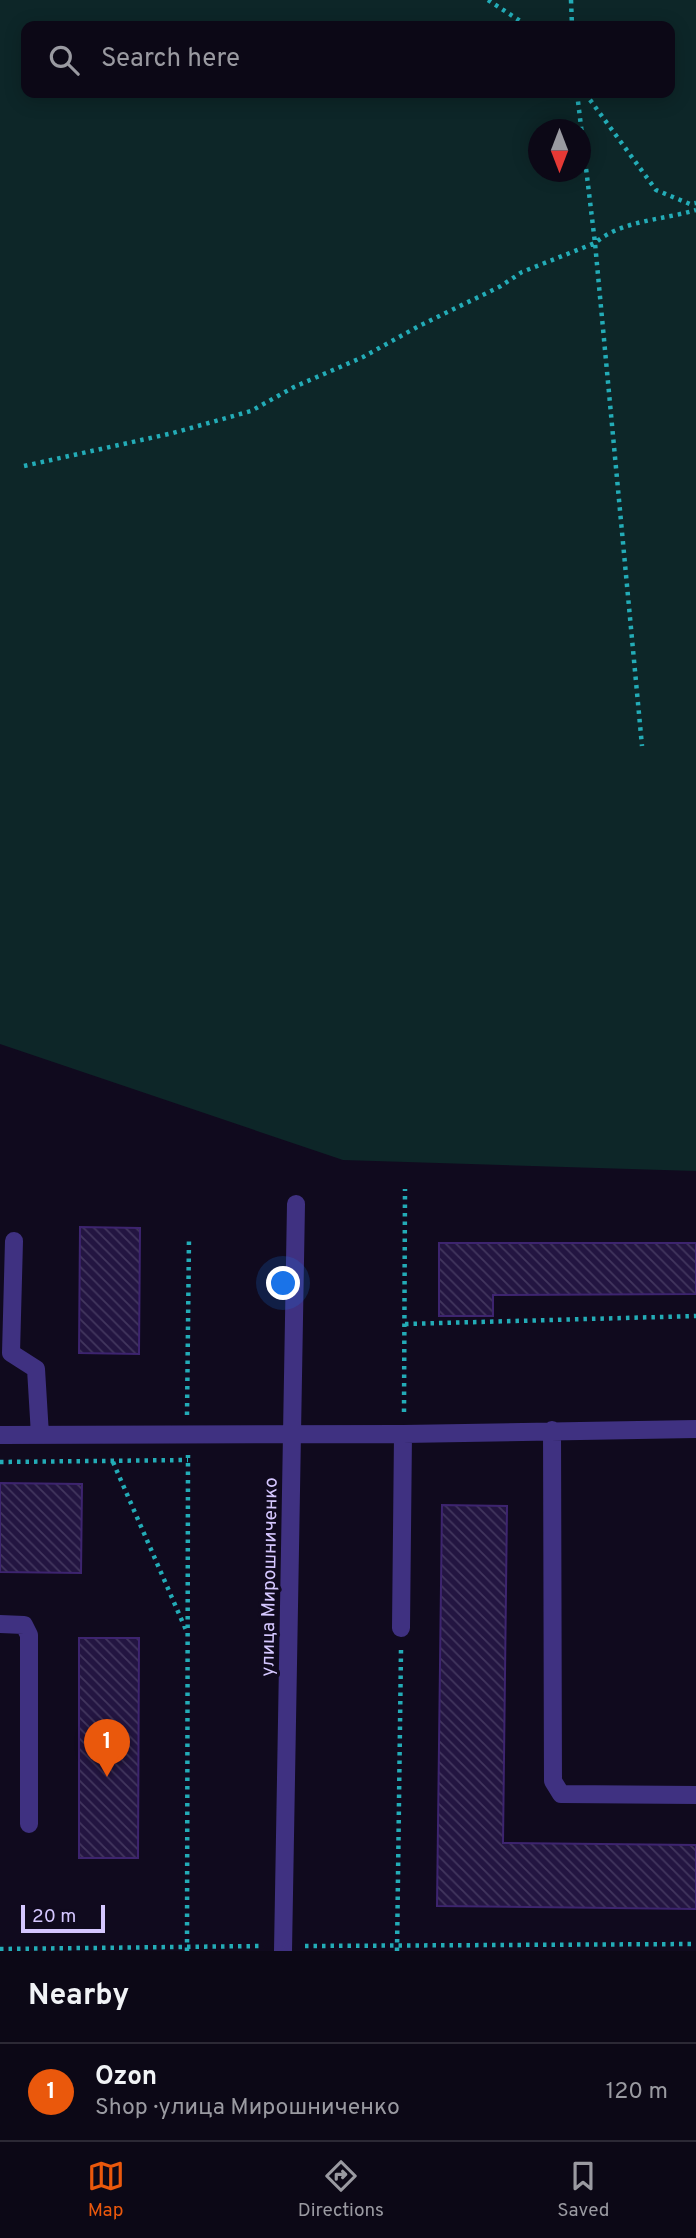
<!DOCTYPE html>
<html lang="en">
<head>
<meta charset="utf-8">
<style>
	:root { --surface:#0c0816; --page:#15111f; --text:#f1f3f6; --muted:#9a9aa1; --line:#2c2935; --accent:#ea580c }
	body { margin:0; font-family:Overpass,sans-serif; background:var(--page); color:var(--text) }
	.compass { position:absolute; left:528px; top:119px; width:63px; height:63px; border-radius:50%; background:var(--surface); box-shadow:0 4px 18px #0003; rotate:180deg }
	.scale { position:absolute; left:21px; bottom:18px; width:84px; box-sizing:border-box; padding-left:7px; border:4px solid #d5c7ff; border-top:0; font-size:19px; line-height:24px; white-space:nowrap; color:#d5c7ff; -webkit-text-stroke:5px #100a1e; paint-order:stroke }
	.you { position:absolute; left:284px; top:1284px; width:24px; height:24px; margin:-18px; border:5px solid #fff; border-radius:50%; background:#1a73e8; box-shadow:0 0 0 10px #1a73e833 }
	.badge { display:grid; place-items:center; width:46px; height:46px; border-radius:50%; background:var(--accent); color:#fff; font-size:23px; font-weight:700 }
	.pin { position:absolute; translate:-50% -58px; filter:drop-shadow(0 2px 4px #0008) }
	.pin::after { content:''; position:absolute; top:37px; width:24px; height:21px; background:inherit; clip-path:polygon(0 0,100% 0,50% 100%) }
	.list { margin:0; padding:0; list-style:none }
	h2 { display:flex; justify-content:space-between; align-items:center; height:91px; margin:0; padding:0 28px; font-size:30px }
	h2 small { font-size:23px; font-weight:400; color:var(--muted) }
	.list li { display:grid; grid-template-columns:46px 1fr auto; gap:21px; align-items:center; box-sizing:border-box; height:98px; padding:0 28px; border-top:2px solid var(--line) }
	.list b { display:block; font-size:26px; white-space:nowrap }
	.list p { margin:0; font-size:23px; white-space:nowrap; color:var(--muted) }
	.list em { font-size:23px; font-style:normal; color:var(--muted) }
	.icon { flex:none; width:38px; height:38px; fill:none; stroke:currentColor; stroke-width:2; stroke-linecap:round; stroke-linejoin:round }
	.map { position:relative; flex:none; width:696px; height:1951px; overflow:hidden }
	.search { position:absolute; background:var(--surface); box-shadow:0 4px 18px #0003; left:21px; right:21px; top:21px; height:77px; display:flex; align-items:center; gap:18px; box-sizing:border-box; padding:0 24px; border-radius:14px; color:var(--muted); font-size:26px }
	.sheet { height:189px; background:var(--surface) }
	nav { display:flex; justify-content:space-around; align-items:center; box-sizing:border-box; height:98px; border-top:2px solid var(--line); background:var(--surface); font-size:19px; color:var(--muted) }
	nav a { display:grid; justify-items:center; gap:4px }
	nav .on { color:var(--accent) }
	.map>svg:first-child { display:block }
	.green { fill:#0d2628; fill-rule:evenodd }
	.building { fill:url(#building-back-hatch); stroke:#3d246f; stroke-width:2 }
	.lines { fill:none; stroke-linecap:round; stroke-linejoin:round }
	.path { stroke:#23acb7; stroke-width:4.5; stroke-dasharray:3.5 5; stroke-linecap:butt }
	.minor { stroke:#3f3181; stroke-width:18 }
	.labels { text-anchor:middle; stroke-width:6; stroke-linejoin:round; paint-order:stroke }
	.street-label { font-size:19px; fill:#d5c7ff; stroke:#100a1e }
</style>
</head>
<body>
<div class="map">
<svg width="696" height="1951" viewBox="0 0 696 1951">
	<defs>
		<pattern id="building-back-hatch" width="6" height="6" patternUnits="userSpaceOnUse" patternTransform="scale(1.75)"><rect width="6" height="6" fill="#231541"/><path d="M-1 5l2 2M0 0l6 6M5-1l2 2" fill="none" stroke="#42365e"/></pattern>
	</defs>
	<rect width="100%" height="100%" fill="#100a1e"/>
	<path class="green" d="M0,0H696V1171L343,1160L0,1044ZM26,26H670V93H26ZM538,130H580V172H538Z"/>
	<path class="building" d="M80,1227L140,1228L139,1354L79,1353Z
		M439,1243H696V1294L493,1295V1316H439Z
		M0,1483L82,1484L81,1573L0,1572Z
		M442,1505L507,1506L503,1843L696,1845V1909L437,1906Z
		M79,1638H139L138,1858H79Z"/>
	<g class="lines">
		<path class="path" d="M488,0L528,26
			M571,0L572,26
			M577,93L595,243L642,746
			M585,93L656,190L690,204L696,203
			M24,466L173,433L251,411L294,387L363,357L419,326L501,286L522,272L595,243C622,220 663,220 696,210
			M405,1324L696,1316
			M404,1412L405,1189
			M187,1415L189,1237
			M0,1462L188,1460
			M113,1462L186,1630
			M305,1946L696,1944
			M0,1949L261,1946
			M187,1951L188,1455
			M397,1951L401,1650"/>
		<path class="minor" d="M14,1241L11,1353L36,1369L40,1435
			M552,1430L553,1781L561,1794L696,1795
			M0,1435L403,1434L696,1429
			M0,1624L24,1625L29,1635V1824
			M401,1628L403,1434
			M283,1951L296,1204"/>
	</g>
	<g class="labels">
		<g class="street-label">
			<text transform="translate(268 1577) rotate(-89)" y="7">улица Мирошниченко</text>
		</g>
	</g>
</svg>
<svg class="compass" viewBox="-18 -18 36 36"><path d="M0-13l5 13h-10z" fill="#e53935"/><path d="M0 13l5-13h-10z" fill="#9a9aa1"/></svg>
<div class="scale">20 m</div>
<div class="you"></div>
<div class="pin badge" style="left:107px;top:1777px">1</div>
<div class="search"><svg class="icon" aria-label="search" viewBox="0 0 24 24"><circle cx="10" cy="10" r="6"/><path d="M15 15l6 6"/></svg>Search here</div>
</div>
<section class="sheet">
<h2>Nearby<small></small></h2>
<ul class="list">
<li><span class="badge">1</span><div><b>Ozon</b><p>Shop · улица Мирошниченко</p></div><em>120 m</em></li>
</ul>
</section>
<nav>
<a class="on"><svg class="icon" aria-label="map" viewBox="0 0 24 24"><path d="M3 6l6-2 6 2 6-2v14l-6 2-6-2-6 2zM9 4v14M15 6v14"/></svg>Map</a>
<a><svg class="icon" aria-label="directions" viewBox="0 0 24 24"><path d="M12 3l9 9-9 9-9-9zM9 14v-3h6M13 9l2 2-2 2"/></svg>Directions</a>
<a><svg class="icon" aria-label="saved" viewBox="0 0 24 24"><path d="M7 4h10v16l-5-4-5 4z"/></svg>Saved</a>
</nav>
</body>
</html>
